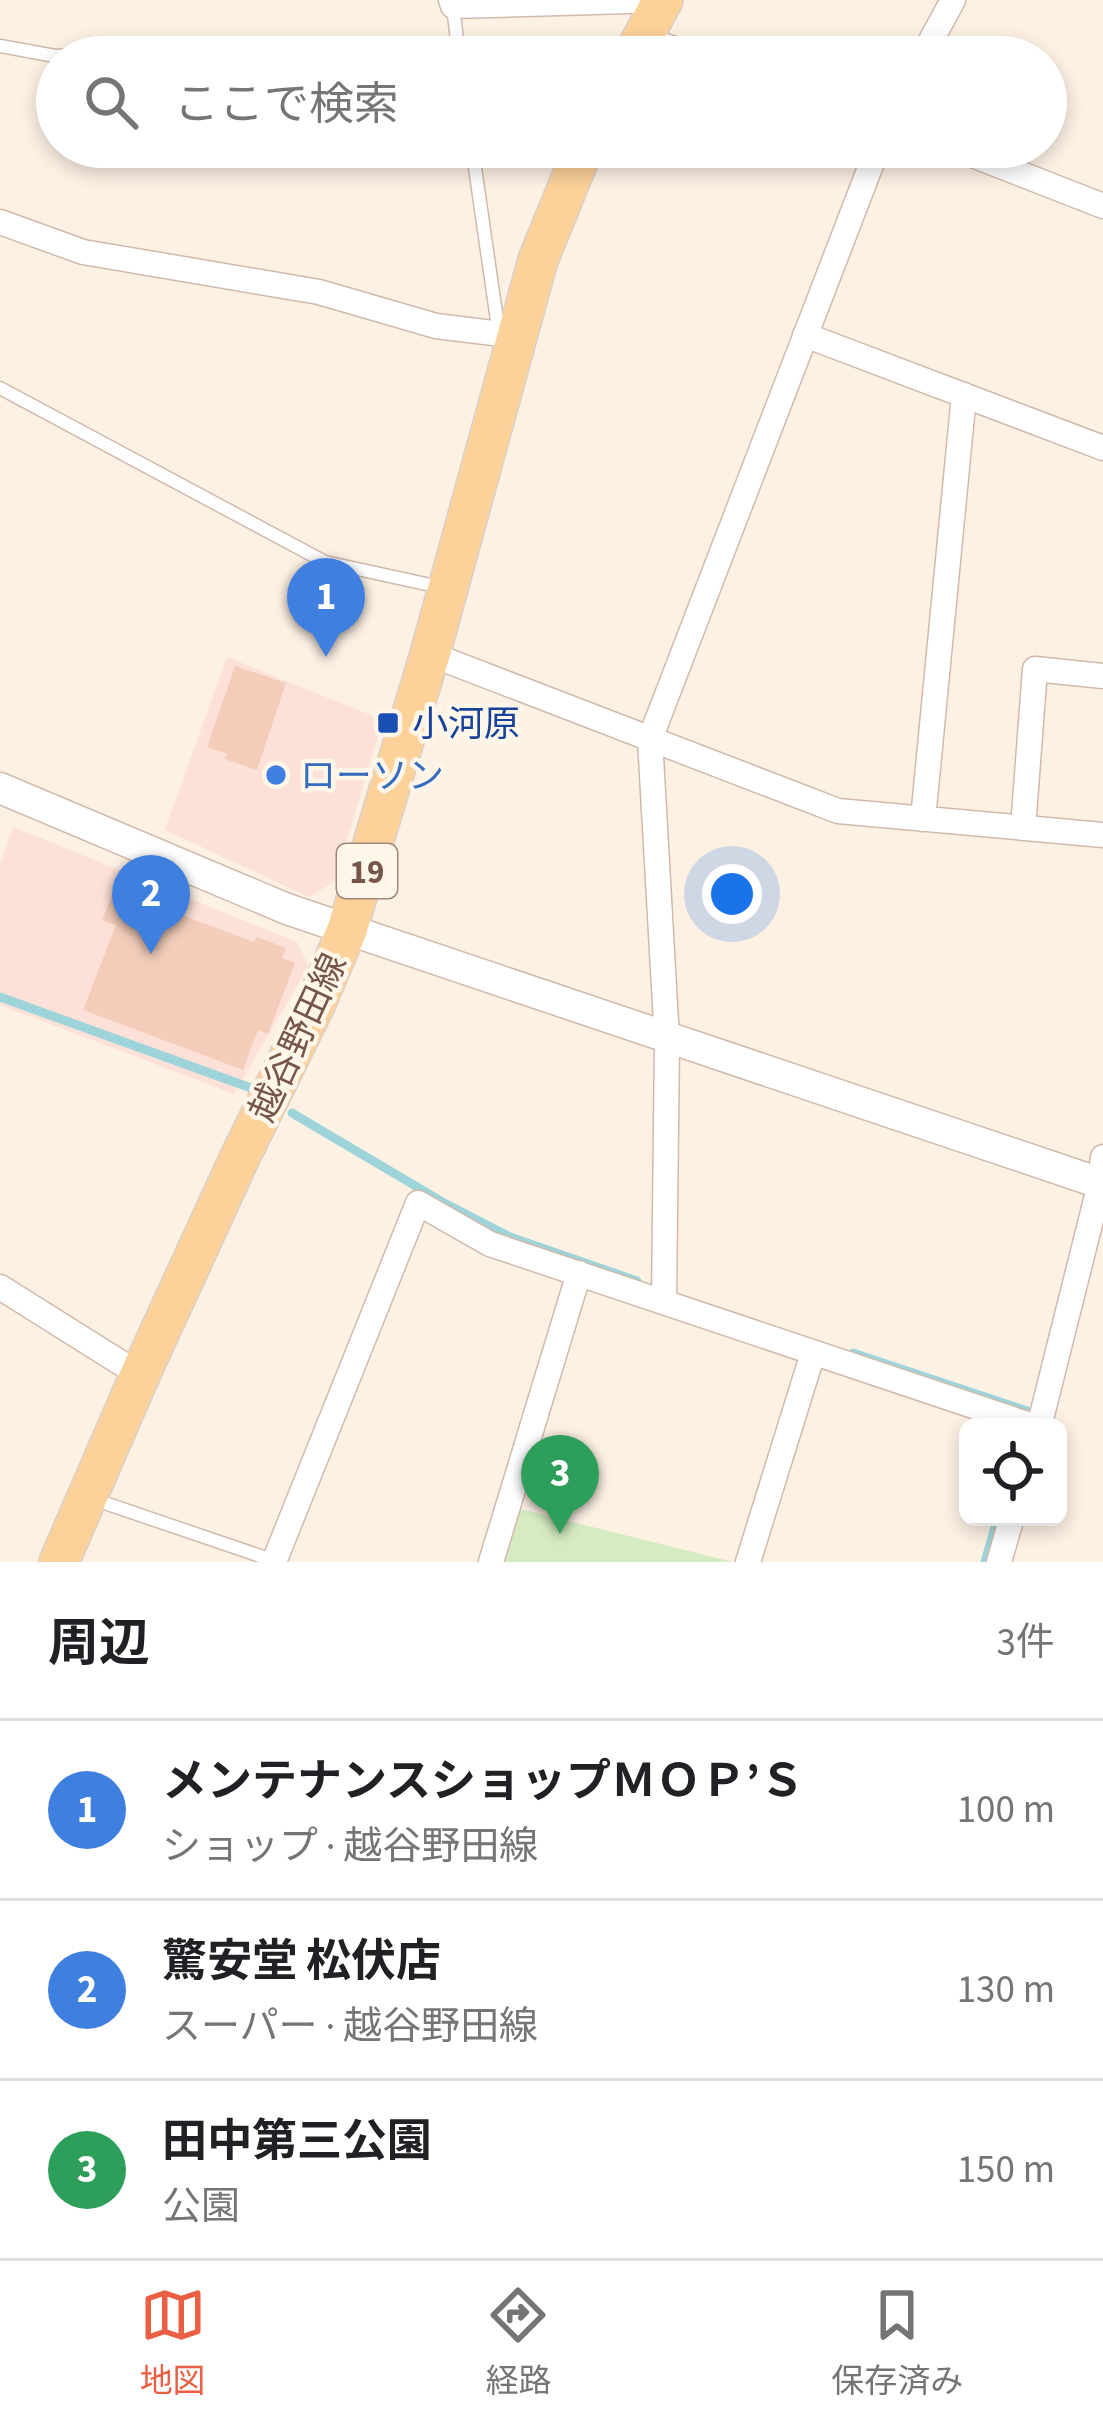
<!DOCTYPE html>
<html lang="ja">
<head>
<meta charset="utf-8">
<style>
	:root { --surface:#fff; --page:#f6f6f6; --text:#202124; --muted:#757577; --line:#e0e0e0; --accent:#ea6045 }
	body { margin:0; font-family:"Source Sans 3","Noto Sans JP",sans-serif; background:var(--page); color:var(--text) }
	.controls { position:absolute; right:36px; bottom:36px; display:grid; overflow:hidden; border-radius:18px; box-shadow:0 6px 18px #0003 }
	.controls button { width:108px; height:108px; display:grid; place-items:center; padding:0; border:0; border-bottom:3px solid var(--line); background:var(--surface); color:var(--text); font:60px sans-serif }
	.you { position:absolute; left:732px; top:894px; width:42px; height:42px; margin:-30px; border:9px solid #fff; border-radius:50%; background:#1a73e8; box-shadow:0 0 0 18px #1a73e833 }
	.badge { display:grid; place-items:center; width:78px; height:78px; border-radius:50%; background:var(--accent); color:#fff; font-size:39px; font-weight:700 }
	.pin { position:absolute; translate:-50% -99px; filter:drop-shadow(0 3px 6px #0008) }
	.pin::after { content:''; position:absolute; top:63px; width:42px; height:36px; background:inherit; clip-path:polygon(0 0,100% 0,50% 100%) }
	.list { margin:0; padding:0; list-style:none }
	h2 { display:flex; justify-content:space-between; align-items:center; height:156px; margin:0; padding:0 48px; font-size:51px }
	h2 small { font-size:39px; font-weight:400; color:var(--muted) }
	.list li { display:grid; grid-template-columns:78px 1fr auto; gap:36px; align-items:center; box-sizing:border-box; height:180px; padding:0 48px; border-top:3px solid var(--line) }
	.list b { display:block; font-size:45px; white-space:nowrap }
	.list p { margin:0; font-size:39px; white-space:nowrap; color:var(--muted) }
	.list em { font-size:39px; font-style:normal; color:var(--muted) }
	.icon { flex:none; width:66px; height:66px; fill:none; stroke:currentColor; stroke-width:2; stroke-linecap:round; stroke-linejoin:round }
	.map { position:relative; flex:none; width:1103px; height:1562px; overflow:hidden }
	.search { position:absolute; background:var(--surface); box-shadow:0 6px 18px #0003; left:36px; right:36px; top:36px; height:132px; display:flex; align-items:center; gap:30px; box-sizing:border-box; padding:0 42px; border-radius:66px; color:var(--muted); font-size:45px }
	.sheet { height:696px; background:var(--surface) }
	nav { display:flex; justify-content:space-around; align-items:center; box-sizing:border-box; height:168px; border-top:3px solid var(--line); background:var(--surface); font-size:33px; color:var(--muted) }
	nav a { display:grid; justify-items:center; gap:6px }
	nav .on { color:var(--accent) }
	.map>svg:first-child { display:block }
	.commercial { fill:#fde0d7 }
	.green { fill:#d5ebc2 }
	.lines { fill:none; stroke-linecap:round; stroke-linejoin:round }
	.stream { stroke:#9dd4d9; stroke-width:9 }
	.building { fill:#f3cdba }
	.service-casing { stroke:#d1baac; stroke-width:15 }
	.minor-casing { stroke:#d1baac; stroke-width:27 }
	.tertiary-casing { stroke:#d1baac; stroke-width:33 }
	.primary-casing { stroke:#d9d0cc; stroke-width:42 }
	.service { stroke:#fff; stroke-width:12 }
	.minor { stroke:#fff; stroke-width:24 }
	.tertiary { stroke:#fff; stroke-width:30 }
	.primary { stroke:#fdd29a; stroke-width:39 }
	.transit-dot { fill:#1a4fb4; stroke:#fff6ea; stroke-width:4.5 }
	.shop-dot { fill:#3f7fe0; stroke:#fff6ea; stroke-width:4.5 }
	.labels { text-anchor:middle; stroke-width:9; stroke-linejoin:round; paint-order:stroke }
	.shield { fill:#fff6ea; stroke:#9f8679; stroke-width:3 }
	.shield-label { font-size:33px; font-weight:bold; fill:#765648 }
	.transit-label { font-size:36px; fill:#164399; stroke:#fff6ea; text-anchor:start }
	.shop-label { font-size:36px; fill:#366cbe; stroke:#fff6ea; text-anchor:start }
	.street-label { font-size:36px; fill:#765648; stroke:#fff6ea }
</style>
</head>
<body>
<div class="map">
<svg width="1103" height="1562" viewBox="0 0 1103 1562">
	<rect width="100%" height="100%" fill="#fdf1e4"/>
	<path class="commercial" d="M227,657L383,720L335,881L309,897L165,830Z
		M13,827L297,942L308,967L234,1094L0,1005V864Z"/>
	<path class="green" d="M508,1506L733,1562H491Z"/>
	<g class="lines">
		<path class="stream" d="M0,997L251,1088
			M292,1113L446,1204L510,1237L637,1281
			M853,1353L1030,1412
			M985,1562L998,1517"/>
	</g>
	<path class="building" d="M235,666L286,683L257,770L225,759L227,754L207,747Z
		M114,890L254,942L257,937L286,948L282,958L295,963L268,1034L258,1030L243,1070L83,1010L116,925L102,920Z"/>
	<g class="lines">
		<defs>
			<path id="service" d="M453,6L459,57
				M0,46L55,56L237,47L458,48
				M472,147L499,334
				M0,388L325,562L440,587
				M93,1499L275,1561"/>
			<path id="minor" d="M451,0L453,6L663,0
				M642,38L698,57
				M922,57L953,0
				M952,147L1103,206
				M0,222L83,252L319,292L436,326L517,336
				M805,335L1103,448
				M430,654L838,811L1103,835
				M923,819L964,395
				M1023,828L1035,669L1103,676
				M0,1287L140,1375
				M664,1301L667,1040L650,739L878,147
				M1039,1427L1100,1184L1103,1157
				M274,1562L418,1203L490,1244L1036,1427
				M491,1562L579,1273
				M748,1562L813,1353
				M999,1562L1012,1517"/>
			<path id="tertiary" d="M0,788L287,909L1103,1184"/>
			<path id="primary" d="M632,57L663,0
				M59,1562L140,1375L240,1157L315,1005L347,930L430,654L538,260L584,147"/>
		</defs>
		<use href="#service" class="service-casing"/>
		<use href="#minor" class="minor-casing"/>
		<use href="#tertiary" class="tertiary-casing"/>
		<use href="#primary" class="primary-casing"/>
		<use href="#service" class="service"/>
		<use href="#minor" class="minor"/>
		<use href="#tertiary" class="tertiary"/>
		<use href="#primary" class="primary"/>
	</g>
	<rect class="transit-dot" x="376" y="711" width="24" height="24" rx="6"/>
	<circle class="shop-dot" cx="276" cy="775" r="12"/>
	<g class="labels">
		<rect class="shield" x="337" y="844" width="60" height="54" rx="9"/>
		<g class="shield-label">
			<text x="367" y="883">19</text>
		</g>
		<g class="transit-label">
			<text x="412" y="736">小河原</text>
		</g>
		<g class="shop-label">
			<text x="300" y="788">ローソン</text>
		</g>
		<g class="street-label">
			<text transform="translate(297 1037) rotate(-65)" y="13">越谷野田線</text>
		</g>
	</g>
</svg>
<div class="controls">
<button><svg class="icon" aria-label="locate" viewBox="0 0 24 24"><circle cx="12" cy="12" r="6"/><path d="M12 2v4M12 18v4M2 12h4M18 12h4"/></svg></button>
</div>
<div class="you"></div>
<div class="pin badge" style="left:326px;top:657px;background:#3f7fe0">1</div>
<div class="pin badge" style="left:151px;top:954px;background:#3f7fe0">2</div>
<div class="pin badge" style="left:560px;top:1534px;background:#2e9e5b">3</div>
<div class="search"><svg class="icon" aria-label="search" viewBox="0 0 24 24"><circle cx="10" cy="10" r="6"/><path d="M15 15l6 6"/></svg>ここで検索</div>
</div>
<section class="sheet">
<h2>周辺<small>3件</small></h2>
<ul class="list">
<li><span class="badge" style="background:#3f7fe0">1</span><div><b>メンテナンスショップＭＯＰ’Ｓ</b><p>ショップ · 越谷野田線</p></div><em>100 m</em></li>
<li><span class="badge" style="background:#3f7fe0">2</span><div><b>驚安堂 松伏店</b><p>スーパー · 越谷野田線</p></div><em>130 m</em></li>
<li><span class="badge" style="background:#2e9e5b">3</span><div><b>田中第三公園</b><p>公園</p></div><em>150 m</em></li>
</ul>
</section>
<nav>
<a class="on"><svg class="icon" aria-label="map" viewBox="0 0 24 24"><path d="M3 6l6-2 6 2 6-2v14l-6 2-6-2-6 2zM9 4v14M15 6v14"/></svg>地図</a>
<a><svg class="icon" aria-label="directions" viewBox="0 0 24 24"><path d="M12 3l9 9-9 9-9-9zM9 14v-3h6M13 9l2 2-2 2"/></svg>経路</a>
<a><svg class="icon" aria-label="saved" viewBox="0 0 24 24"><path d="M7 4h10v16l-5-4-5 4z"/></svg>保存済み</a>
</nav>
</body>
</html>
